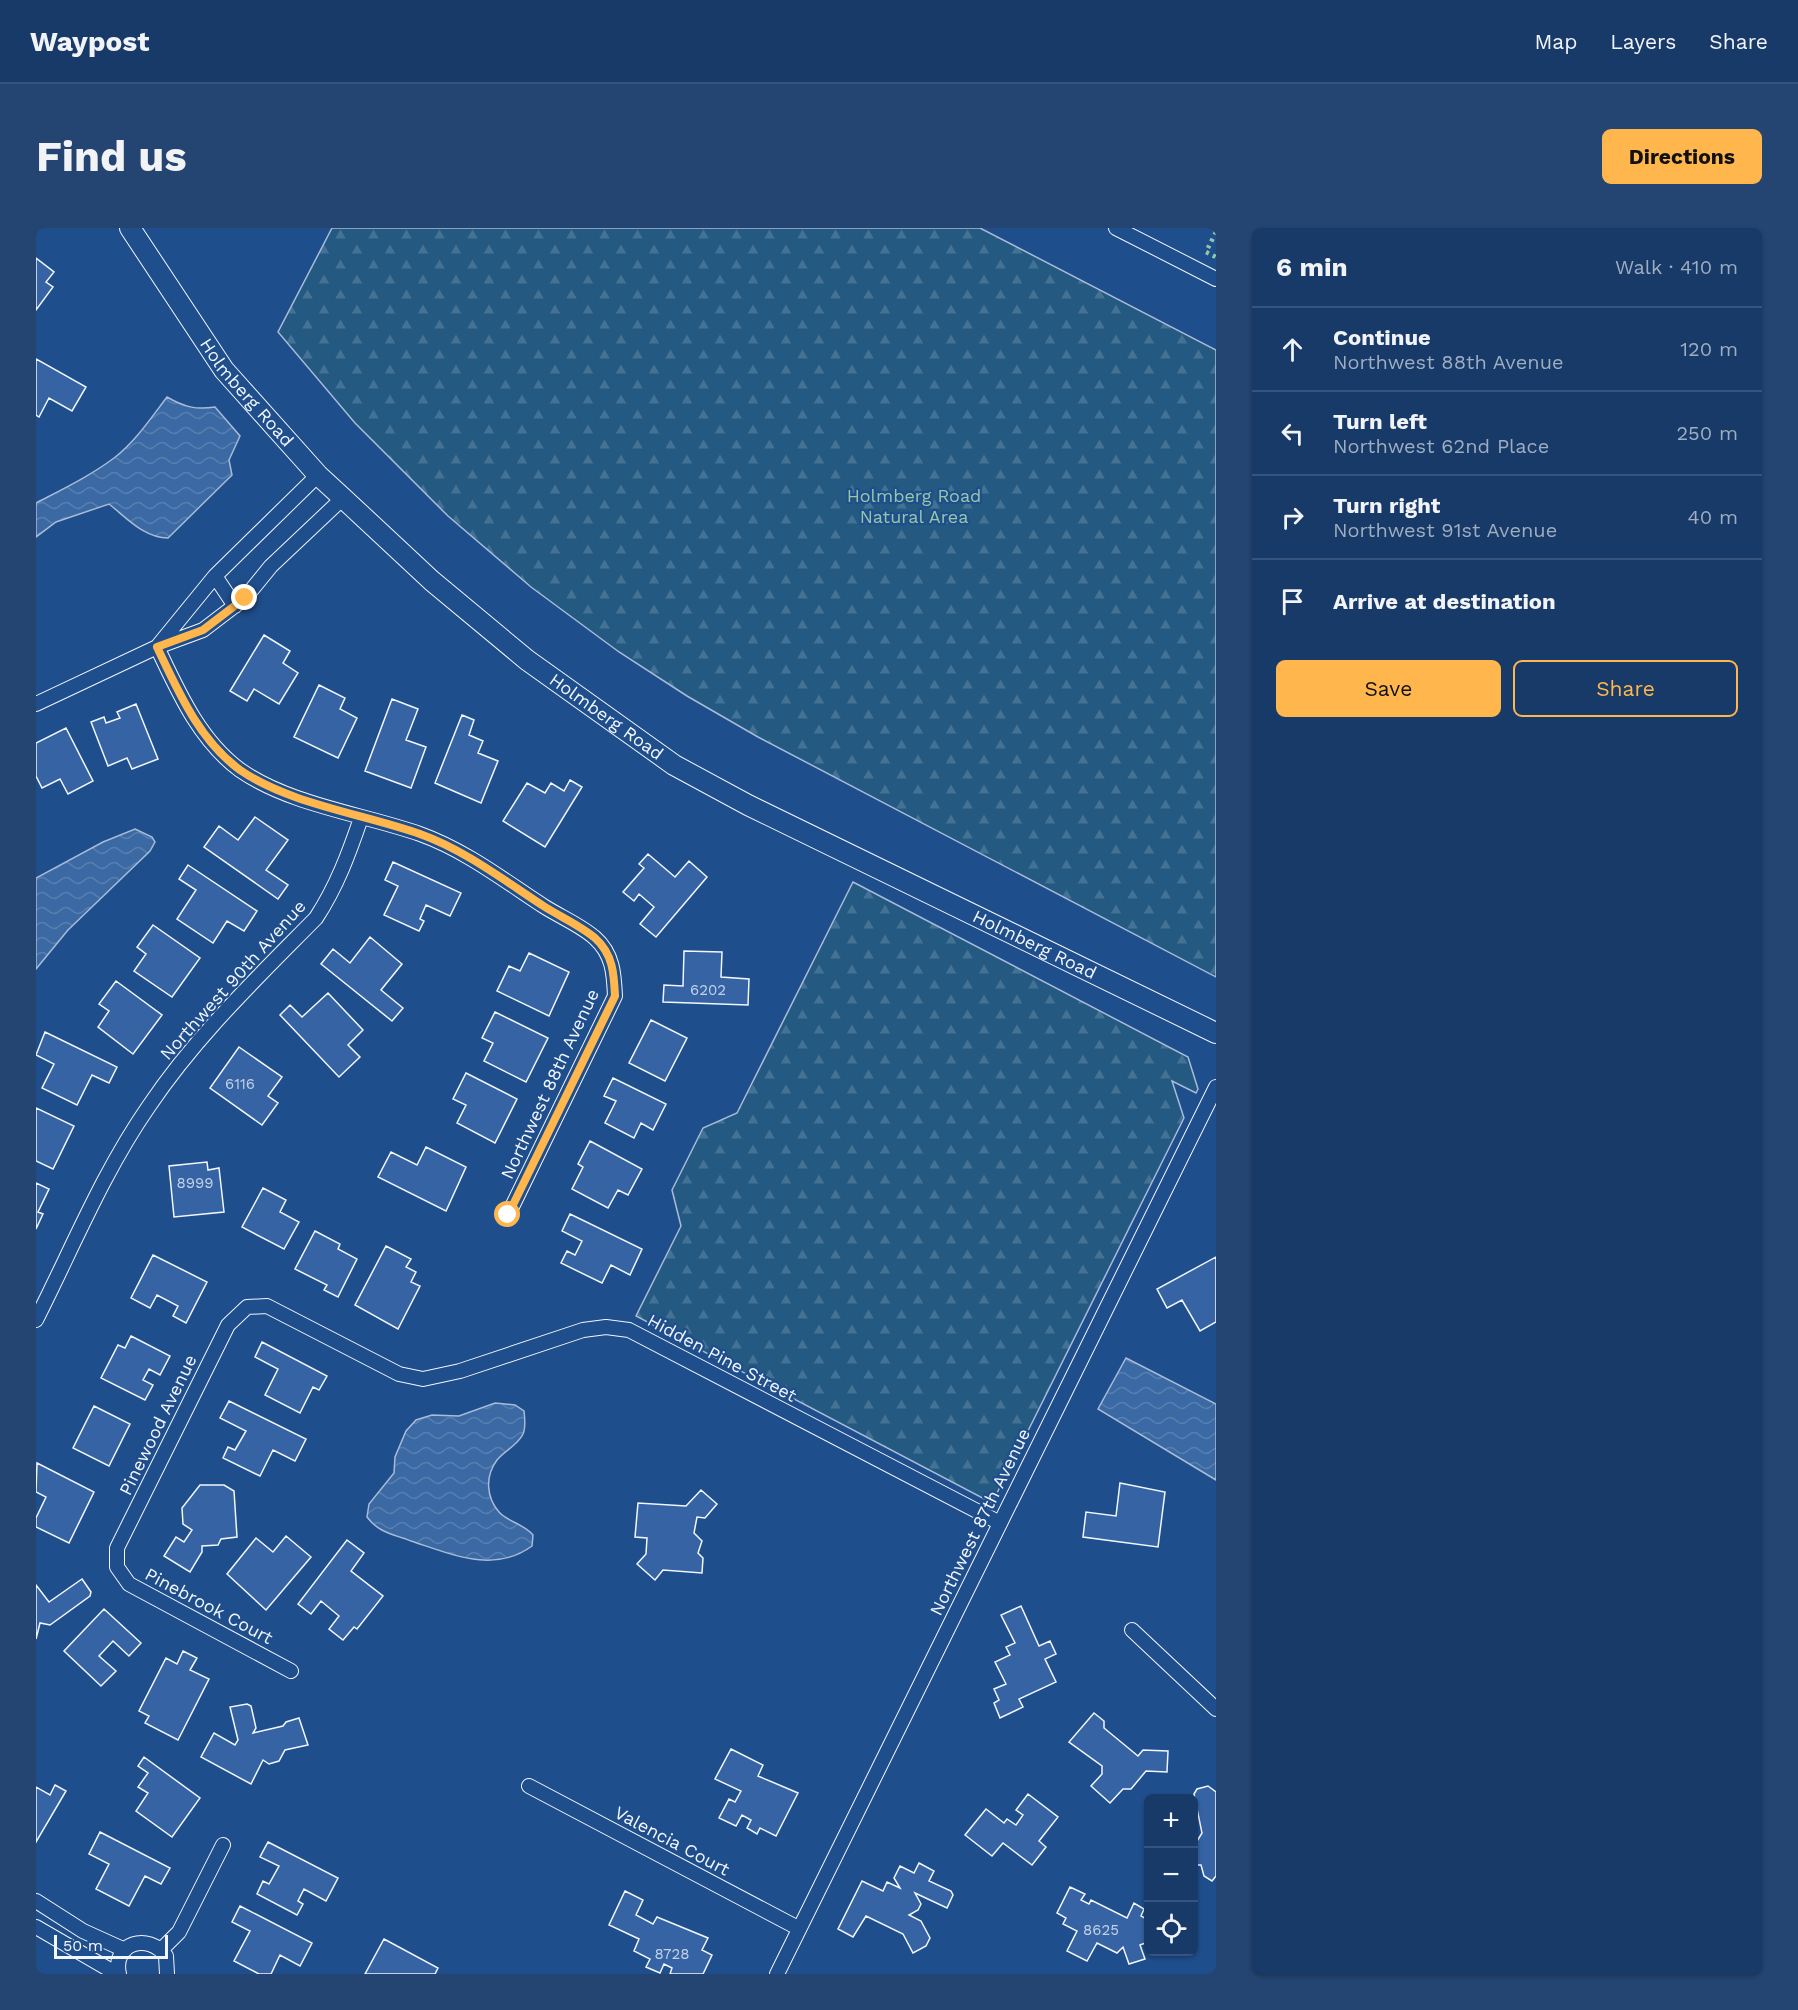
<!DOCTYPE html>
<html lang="en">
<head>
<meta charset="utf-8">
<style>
	:root { --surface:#173a69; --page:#244571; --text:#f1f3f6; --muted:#9eadc0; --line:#36547d; --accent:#ffb74d }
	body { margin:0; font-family:"Work Sans",sans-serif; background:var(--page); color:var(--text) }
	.controls { position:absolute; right:18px; bottom:18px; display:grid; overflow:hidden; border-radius:9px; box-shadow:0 2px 4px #0004 }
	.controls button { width:54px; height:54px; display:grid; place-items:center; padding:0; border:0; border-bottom:2px solid var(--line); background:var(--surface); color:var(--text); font:30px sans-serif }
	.scale { position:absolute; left:18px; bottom:15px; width:114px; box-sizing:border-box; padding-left:6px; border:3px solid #f2f6ff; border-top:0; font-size:16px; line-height:21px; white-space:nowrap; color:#f2f6ff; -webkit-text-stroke:4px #1f4e8c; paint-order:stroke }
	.stop { position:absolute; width:18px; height:18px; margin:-14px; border:4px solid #ffb74d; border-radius:50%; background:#fff }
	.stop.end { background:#ffb74d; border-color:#fff; box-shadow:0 2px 6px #0008 }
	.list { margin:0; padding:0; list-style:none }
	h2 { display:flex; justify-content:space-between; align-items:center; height:78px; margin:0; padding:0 24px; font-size:26px }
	h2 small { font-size:20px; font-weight:400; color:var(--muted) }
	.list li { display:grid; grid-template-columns:39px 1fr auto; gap:18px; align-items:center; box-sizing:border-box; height:84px; padding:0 24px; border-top:2px solid var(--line) }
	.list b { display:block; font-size:22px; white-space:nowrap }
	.list p { margin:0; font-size:20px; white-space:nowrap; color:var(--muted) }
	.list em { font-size:20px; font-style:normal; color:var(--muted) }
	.actions { display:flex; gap:12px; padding:18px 24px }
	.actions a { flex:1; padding:14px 0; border:2px solid var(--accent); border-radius:9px; text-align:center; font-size:21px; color:var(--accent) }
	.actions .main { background:var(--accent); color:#111 }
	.icon { flex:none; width:33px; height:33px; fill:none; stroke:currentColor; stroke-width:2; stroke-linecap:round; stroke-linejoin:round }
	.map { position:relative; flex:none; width:1180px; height:1746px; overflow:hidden; border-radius:9px }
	header { display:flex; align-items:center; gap:36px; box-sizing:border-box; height:84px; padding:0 30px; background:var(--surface); border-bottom:2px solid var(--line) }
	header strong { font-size:28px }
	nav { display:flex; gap:33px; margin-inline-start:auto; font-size:21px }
	.intro { display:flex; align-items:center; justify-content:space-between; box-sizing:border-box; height:144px; padding:0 36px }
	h1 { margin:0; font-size:42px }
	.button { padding:15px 27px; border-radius:9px; background:var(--accent); color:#111; font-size:21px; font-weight:700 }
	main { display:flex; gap:36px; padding:0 36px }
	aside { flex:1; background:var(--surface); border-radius:9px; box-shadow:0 2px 4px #0004 }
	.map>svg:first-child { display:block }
	.forest { fill:url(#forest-firs); stroke:#a8bbd7; stroke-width:1.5 }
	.water { fill:url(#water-waves); stroke:#a8bbd7; stroke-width:1.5 }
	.building { fill:#3563a3; stroke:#f2f6ff; stroke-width:1.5 }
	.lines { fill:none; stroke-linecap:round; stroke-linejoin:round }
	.street-casing { stroke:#f2f6ff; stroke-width:16 }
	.secondary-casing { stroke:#f2f6ff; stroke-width:22 }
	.street { stroke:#1f4e8c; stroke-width:14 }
	.secondary { stroke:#1f4e8c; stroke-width:20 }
	.hedge { stroke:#97c8a6; stroke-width:4.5; stroke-dasharray:3 4.5; stroke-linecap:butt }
	.route { stroke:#ffb74d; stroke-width:8 }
	.labels { text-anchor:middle; stroke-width:4.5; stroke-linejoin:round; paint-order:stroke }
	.number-label { font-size:15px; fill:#c3d1e8 }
	.street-label { font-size:18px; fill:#f2f6ff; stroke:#1f4e8c }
	.park-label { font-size:18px; fill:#97c8a6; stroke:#1f4e8c }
</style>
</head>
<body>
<header>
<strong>Waypost</strong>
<nav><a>Map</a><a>Layers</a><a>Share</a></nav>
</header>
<div class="intro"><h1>Find us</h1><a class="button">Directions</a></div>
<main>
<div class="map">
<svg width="1180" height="1746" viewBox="0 0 1180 1746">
	<defs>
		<pattern id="forest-firs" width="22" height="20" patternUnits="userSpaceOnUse" patternTransform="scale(1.5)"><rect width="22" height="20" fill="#245a82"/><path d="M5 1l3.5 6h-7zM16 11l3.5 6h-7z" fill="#447295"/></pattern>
		<pattern id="water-waves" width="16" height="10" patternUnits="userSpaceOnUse" patternTransform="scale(1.5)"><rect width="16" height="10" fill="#3b69a3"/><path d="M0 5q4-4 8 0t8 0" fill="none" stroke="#587fb1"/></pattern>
	</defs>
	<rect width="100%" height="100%" fill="#1f4e8c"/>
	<path class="forest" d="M296,0H944L1180,122V749L722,509L651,468L583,424L495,359L412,288L319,195L242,104Z
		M817,654L1152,829L1162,861L1160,865L1136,853L1148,890L956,1275L600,1088L645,998L636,962L667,900L701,885Z"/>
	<path class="water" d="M131,169C148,179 160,182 179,179L204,208L193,232L196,247L132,310C108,310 91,290 73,276L20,294L0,309V275C27,261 54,248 78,230C99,214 115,190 131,169Z
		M99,601L116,609L119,614L114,623L32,702L0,741V650L67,614Z
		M1090,1130L1180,1176V1252L1062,1181Z
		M459,1175L479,1177L488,1183C489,1191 490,1199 487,1206C482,1217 468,1223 461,1232C449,1248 450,1269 463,1284C472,1294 488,1296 497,1307L496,1318C458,1346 415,1326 375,1313C357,1306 343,1305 331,1289L333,1276L358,1245L359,1229L370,1203L380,1192L396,1187L423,1188Z"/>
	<path class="building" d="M0,30L18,44L10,54L17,59L0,82Z
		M0,131L50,159L36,183L13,170L3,189L0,187Z
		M228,407L254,423L247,435L262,445L243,476L218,461L211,473L194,463Z
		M283,457L309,470L304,481L321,490L302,530L258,509Z
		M356,471L382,481L370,512L390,519L375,560L329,543Z
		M100,476L122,531L96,541L91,530L72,538L55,494L68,489L70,495L84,490L81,484Z
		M426,487L438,492L433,507L447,513L442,525L462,533L445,575L399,555Z
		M30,500L57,553L32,566L24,551L6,560L0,548V515Z
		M534,552L546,559L509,619L467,593L491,555L509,565L515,555L528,563Z
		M219,589L252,612L230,642L252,657L242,671L168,619L183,598L202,612Z
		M612,626L639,649L653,633L671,649L620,709L604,696L618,679L603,666L598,673L587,664L608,640L603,636Z
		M357,634L425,665L414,688L390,677L384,691L388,693L383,703L348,687L362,658L349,652Z
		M152,637L221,683L208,703L191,693L177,715L141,691L160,662L143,651Z
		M117,697L164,730L136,769L98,743L110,726L101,719Z
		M334,709L366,736L345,762L367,780L356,793L285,736L297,721L314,735Z
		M648,723L686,724L685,749L713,751L712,777L627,774L628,757L647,758Z
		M493,725L533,744L513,788L461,763L473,738L484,743Z
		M80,753L126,787L97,826L62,799L73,783L63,776Z
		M292,765L327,802L312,817L324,829L303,849L244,787L254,777L266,789Z
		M459,784L512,810L490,854L448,833L457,815L446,810Z
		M615,792L651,810L629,853L593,835Z
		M9,804L81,839L73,855L56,847L41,877L6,860L18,836L0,827Z
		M203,819L246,849L232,868L242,875L226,897L174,860Z
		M430,845L481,871L459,915L421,895L430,877L417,871Z
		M577,850L630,876L617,902L605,895L598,910L569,895L580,873L568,868Z
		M0,880L38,898L17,941L0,933Z
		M554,913L606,941L592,967L582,962L572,980L536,961L547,939L542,936Z
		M390,919L430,939L410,983L342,949L355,924L381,937Z
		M171,934L172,942L183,940L188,984L138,989L133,938Z
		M0,955L13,961L2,984L7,986L0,1001Z
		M227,960L250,972L244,984L263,994L248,1021L206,999Z
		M534,986L606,1021L594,1047L575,1037L566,1055L525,1035L531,1023L539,1027L546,1013L526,1003Z
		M279,1003L304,1016L302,1021L321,1031L302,1069L288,1062L291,1057L259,1041Z
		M350,1018L375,1031L370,1039L380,1044L375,1054L384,1058L362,1101L319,1077Z
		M117,1027L171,1054L150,1095L137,1088L142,1078L121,1067L114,1080L95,1070Z
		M1180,1029V1094L1164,1103L1146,1072L1131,1080L1121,1061Z
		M95,1108L134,1128L124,1147L113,1141L107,1152L117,1157L109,1172L65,1150L82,1117L89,1120Z
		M226,1114L291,1148L283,1162L277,1159L264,1185L229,1167L242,1141L219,1129Z
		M193,1173L270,1211L259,1233L237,1222L224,1248L187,1230L192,1219L199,1222L210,1203L184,1190Z
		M58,1178L94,1196L73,1238L37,1220Z
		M1,1235L58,1264L33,1315L0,1299V1290L10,1269L0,1264Z
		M1084,1255L1129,1264L1122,1319L1047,1309L1050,1284L1080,1288Z
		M164,1257H188L198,1263L201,1309L185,1311L182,1317L166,1318V1324L154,1344L128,1328L140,1309L148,1314L156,1302L147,1296L146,1280Z
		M665,1262L681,1276L669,1290L661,1289L658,1305L666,1313L662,1325L667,1330L666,1345L627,1342L619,1352L601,1336L610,1326L611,1310L599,1309L602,1275L650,1278Z
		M250,1308L275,1329L230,1382L191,1346L220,1310L237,1324Z
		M311,1312L328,1325L315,1343L347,1368L321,1401L318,1399L307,1412L293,1401L303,1388L285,1373L275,1386L262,1376Z
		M46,1351L55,1364L54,1368L14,1397L4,1395L0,1411V1357L13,1374Z
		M985,1378L1003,1418L1014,1413L1020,1426L1009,1431L1020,1454L983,1471L987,1479L964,1490L958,1475L963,1472L958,1461L970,1456L959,1434L974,1427L970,1419L979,1415L965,1387Z
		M68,1381L105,1415L93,1428L77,1413L63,1428L80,1443L65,1458L28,1423Z
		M147,1423L161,1430L154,1442L173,1451L142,1512L109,1495L113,1488L103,1483L130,1430L141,1436Z
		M211,1476L215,1478L220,1500L217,1505L247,1498L250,1494L263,1490L272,1517L249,1522L243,1533L233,1536L227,1532L215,1556L165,1529L178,1505L199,1517L202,1512L194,1479Z
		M1058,1485L1068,1493V1500L1102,1528L1107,1522L1132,1523L1131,1544L1110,1543L1095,1561H1087L1074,1575L1055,1558L1066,1546V1538L1033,1514Z
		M695,1521L727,1537L722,1548L762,1565L740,1608L724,1600L721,1606L711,1600L715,1592L706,1587L700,1598L683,1590L693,1571L699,1574L705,1563L679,1551Z
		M108,1529L164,1570L136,1609L100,1583L112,1565L102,1559L112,1545L102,1538Z
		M19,1557L30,1563L0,1614V1559L14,1567Z
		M1172,1558L1180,1564V1648L1176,1653L1168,1648L1165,1637H1158V1618L1166,1605L1158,1566L1161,1561Z
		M992,1566L1022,1589L1003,1613L1010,1619L996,1637L967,1615L956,1628L929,1607L950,1581L968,1595L971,1591L980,1597L987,1587L980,1582Z
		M64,1604L134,1640L125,1656L109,1648L93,1678L60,1661L73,1636L53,1626Z
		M232,1614L302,1650L290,1673L268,1661L262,1673L267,1676L261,1687L221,1666L227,1653L233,1656L243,1638L224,1629Z
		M883,1635L898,1643L893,1653L915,1663L917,1667L911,1680L879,1665L885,1676L882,1682L873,1687L885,1693L894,1710L890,1718L877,1725L867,1706L830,1688L817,1709L802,1701L826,1653L847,1663L851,1654L864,1660L858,1650L864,1638L878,1645Z
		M1034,1659L1049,1666L1045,1672L1053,1676L1055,1672L1091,1690L1098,1675L1108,1681L1105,1688L1112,1692V1714L1104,1717L1109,1731L1093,1736L1087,1719L1081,1725L1061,1715L1051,1733L1031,1723L1041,1703L1027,1696L1030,1690L1021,1685Z
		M589,1663L607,1672L600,1687L617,1696L621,1689L672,1710L666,1722L676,1727L667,1746H634L636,1740L628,1736L624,1745L610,1739L614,1731L598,1723L603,1711L573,1697Z
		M204,1678L276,1715L264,1738L244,1727L235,1746H223L198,1733L214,1703L196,1694Z
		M348,1711L402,1740L399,1746H329Z"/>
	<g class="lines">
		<defs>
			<path id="street" d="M1080,0L1180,51
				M179,348L199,378
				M121,419C142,463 163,512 204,542C254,577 327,586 384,606C429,622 469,653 509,679C525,689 546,698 559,710C577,726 578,746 579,768L472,987
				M121,419L179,348L282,247
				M0,476L121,419L167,402L209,370L235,338L307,270
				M0,1092C36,1021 67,944 113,878C160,808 221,750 280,690C301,658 313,625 325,590
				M1096,1402L1180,1481
				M255,1443L93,1356L81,1339V1320L192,1097L211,1079L231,1078L363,1146L387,1151L424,1143L547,1102L570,1099L593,1102L964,1295
				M493,1558L762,1700
				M0,1673L47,1703L89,1722
				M0,1699L81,1746
				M125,1722L143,1704L187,1617
				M83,1746C76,1715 112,1704 130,1728L131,1746
				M741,1746L1180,859"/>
			<g id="secondary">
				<path id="s1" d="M94,0L188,142L282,247L307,270L396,353L491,432L638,537L712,577L1180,805"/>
			</g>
		</defs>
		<use href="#street" class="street-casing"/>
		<use href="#secondary" class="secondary-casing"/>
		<use href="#street" class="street"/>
		<use href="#secondary" class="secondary"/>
		<path class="hedge" d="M1180,4L1170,24L1180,29"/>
	</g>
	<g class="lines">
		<path class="route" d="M209,370L167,402L121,419C142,463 163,512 204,542C253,576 328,586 384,606C429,622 469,653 509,679C525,689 545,698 559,710C577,726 578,746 579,768L472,987"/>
	</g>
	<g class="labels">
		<g class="number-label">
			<text x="672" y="767">6202</text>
			<text x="204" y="861">6116</text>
			<text x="159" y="960">8999</text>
			<text x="1065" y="1707">8625</text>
			<text x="636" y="1731">8728</text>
		</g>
		<g class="street-label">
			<text dy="6" stroke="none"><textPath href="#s1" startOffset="202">Holmberg Road</textPath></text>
			<text dy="6" stroke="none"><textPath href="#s1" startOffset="688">Holmberg Road</textPath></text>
			<text dy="6" stroke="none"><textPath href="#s1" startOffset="1174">Holmberg Road</textPath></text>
			<text transform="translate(197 752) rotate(-48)" y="6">Northwest 90th Avenue</text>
			<text transform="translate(514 856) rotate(-65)" y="6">Northwest 88th Avenue</text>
			<text transform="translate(686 1130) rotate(28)" y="6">Hidden Pine Street</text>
			<text transform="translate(122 1197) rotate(-64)" y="6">Pinewood Avenue</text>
			<text transform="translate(944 1294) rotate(-64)" y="6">Northwest 87th Avenue</text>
			<text transform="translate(173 1378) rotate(28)" y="6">Pinebrook Court</text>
			<text transform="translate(636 1613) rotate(28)" y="6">Valencia Court</text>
		</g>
		<g class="park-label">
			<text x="878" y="274">Holmberg Road<tspan x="878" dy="21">Natural Area</tspan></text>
		</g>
	</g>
</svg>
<div class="controls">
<button>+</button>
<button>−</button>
<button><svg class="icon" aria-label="locate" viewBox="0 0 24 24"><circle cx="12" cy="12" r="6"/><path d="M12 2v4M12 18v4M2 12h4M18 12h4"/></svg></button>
</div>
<div class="scale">50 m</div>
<div class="stop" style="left:472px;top:987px"></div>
<div class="stop end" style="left:209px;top:370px"></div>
</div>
<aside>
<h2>6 min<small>Walk · 410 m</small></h2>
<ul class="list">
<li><svg class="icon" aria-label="ahead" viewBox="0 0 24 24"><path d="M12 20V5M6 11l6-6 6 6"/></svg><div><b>Continue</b><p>Northwest 88th Avenue</p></div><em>120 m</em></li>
<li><svg class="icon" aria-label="left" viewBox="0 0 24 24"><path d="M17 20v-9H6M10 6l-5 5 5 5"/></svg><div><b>Turn left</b><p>Northwest 62nd Place</p></div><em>250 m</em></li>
<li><svg class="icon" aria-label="right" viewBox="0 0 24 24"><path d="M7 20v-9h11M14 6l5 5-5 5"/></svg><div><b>Turn right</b><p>Northwest 91st Avenue</p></div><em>40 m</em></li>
<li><svg class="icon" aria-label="arrive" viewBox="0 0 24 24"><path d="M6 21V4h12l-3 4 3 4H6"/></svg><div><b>Arrive at destination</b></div></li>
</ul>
<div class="actions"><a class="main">Save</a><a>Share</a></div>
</aside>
</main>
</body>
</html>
